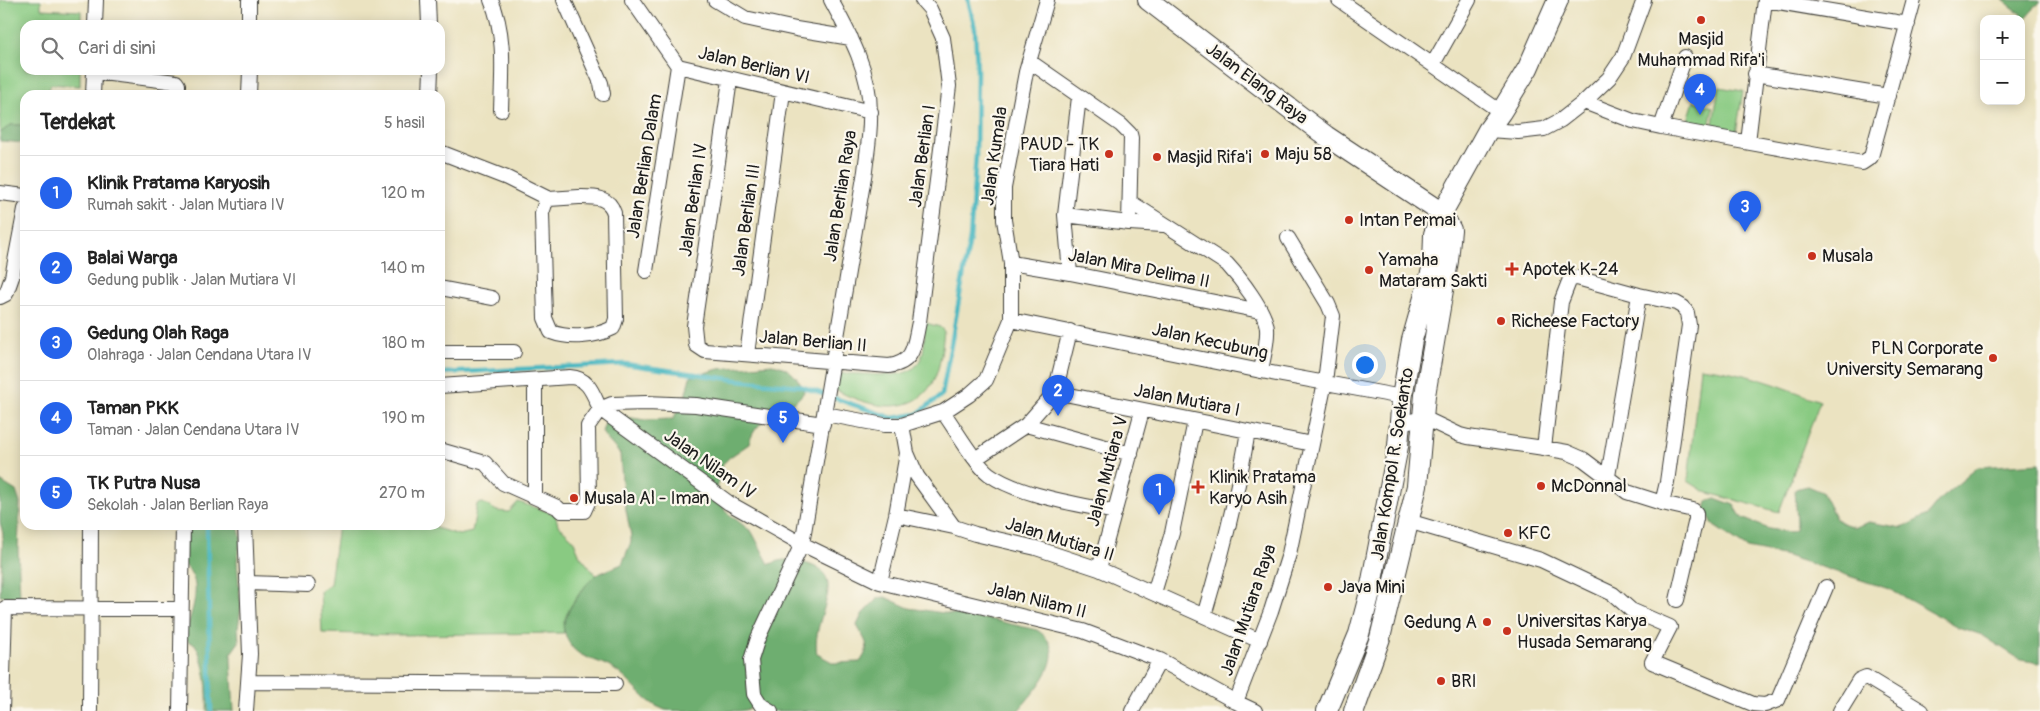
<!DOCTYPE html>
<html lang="id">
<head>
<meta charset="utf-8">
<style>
	:root { --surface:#fff; --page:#f2f2f2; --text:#222; --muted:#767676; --line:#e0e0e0; --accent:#2563eb }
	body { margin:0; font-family:Pangolin,sans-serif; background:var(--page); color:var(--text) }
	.controls { position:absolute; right:15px; top:15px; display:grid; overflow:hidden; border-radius:10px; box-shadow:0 2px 12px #0003 }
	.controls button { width:45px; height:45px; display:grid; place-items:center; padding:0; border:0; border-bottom:1px solid var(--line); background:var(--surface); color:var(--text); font:25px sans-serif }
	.you { position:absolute; left:1364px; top:364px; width:18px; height:18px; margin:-12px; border:4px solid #fff; border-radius:50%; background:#1a73e8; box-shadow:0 0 0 8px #1a73e833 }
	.badge { display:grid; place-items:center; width:32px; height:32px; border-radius:50%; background:var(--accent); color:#fff; font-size:16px; font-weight:700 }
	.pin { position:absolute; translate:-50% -41px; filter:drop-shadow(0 1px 2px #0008) }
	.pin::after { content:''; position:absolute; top:26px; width:18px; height:15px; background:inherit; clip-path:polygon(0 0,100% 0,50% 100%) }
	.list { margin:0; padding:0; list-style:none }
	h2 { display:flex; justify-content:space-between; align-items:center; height:65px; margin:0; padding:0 20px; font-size:21px }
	h2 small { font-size:16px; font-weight:400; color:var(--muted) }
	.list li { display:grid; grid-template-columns:32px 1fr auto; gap:15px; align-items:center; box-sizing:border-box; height:75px; padding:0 20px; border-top:1px solid var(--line) }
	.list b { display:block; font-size:19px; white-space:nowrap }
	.list p { margin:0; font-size:16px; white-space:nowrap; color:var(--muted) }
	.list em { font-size:16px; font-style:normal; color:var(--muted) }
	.icon { flex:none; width:28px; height:28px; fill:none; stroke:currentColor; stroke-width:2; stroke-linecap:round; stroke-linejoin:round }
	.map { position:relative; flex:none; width:2040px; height:711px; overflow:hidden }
	.search { position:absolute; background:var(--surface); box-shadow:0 2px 12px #0003; left:20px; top:20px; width:425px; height:55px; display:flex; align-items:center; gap:12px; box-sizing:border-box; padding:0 18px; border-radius:15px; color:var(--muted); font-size:19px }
	.panel { position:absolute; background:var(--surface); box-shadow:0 2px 12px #0003; left:20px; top:90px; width:425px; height:440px; border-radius:15px }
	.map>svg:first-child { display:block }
	.green { fill:#89ca82; stroke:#52734f }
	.forest { fill:#6eae70; stroke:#456546 }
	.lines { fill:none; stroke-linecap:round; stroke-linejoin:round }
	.stream { stroke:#48b7c1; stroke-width:4.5 }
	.minor-casing { stroke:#3b3a35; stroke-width:16 }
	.secondary-casing { stroke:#3b3a35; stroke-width:22 }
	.minor { stroke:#fff; stroke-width:14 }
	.secondary { stroke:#fff; stroke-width:20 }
	.poi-dot { fill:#c8321e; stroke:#fbf7ec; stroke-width:2 }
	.labels { text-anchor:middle; stroke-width:4.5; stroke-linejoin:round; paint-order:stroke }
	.poi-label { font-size:18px; fill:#1c1c1c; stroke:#fbf7ec; text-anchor:start }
	.street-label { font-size:18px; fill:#1c1c1c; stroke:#fbf7ec }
</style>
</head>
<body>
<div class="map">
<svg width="2040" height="711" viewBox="0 0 2040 711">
	<rect width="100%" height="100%" fill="#fbf7ec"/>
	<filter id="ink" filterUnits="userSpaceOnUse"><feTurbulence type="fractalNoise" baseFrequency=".02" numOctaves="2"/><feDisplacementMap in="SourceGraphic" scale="10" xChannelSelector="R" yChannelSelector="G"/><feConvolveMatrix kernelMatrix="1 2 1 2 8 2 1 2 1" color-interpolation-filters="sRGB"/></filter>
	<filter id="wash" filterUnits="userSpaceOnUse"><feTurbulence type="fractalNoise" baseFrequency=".0096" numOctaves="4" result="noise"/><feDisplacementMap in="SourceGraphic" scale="20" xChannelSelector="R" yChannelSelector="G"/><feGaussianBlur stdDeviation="1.12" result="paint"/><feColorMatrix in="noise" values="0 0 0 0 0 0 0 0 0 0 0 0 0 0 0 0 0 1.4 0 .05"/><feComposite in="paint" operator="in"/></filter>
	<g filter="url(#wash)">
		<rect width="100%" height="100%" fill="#ebe3c1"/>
		<path class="green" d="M0,0H41V9L81,11V25H25V70H80V86L51,84L47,95H25V125H11L0,133Z
			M1719,87L1743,91L1736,133L1712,129Z
			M1694,101L1713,107L1709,128L1687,123Z
			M926,323L940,327L944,331C942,347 941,365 934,380C914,420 865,406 834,389L840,374C884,371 930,392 924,326Z
			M1700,367C1745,372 1778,385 1820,401L1779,512L1705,492L1688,481Z
			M518,502L555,514L558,525L573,539L580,556L596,575C583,588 560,614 564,633L399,635L322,633L320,591L330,584L338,525H435L436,528L459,535L472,532L477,504L483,503L497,511L509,512Z"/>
		<path class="forest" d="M2003,0H2040V2L2021,23V19H2017L2021,14Z
			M11,125H25V143L0,141V133Z
			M772,364C788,366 799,377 804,392C790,413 756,413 749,444L730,457L723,464L717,489L725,511L752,532L769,564C775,563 780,560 784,560C864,566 809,613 817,654L834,663L860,662C873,644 864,641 857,625L863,613L878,598L885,597L909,608L993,620L1037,630C1073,653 1035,690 1018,711H767C755,705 750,710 738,711C728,711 671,711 665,710C642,702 632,680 612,668C586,654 571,660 563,626L570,608L586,585L596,575L622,564L631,542V536L623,494L620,454L606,438L602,432L606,420L620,416L645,420L673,419L685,397L690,377L719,369Z
			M2040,463V663L2021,660L1982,635L1958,627L1889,589L1787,556L1747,548L1714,526L1705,509L1707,502L1715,498L1734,505L1742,518L1769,529L1790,532L1796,530L1797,523L1795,489L1808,486L1822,492L1836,519L1842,523L1855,527L1869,522L1902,528L1927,515L1940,499L1978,467Z
			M0,481L16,491L20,503L18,549L20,597L0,596L3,534L0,522Z
			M184,525H238L241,538L237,561L238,575L241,607L238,628L239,642L231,653V660L234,711H207C208,689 206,664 195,644L189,642L184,637C189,620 201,592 192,575C189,569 184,564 180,559Z"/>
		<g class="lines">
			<path class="stream" d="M440,373L625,364L737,380L800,386L892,418L917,414L942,395L970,238L976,156L977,70L975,28L968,0
				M207,525L211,711"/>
		</g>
	</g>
	<g filter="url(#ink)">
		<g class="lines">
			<defs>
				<path id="minor" d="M249,0V25
					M428,0L429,25
					M491,0C506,34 502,73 501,110
					M564,0L601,83L603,94
					M632,0L678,66L871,112
					M715,0L745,18L796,29L851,38
					M1339,0L1501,112
					M1766,0L1908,24
					M95,25L96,0
					M1029,61L1121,125L1130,134L1131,138L1129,223L1065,215
					M1433,64L1469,0
					M94,70V72L176,82L178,85V95
					M1755,74L1888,96
					M730,80L694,326L696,345L705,351L889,366C915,363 914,344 919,322L949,86L943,38L930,9L922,0
					M93,95L94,72
					M249,95L250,70
					M430,95L431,70
					M1584,102L1633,121L1661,127L1862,163L1871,157L1914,0
					M1661,127L1685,57
					M1488,130L1518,132L1544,129L1561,120L1584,102L1609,78L1623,57L1644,0
					M1748,142L1765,0
					M440,152L507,178L549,199
					M0,193L25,196
					M579,197C594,197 609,196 614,213L616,319L613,328C595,337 569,339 551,332L545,318L542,213L545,204L549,199Z
					M1130,202L1227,264C1239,277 1266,311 1267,329C1268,342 1263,358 1261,371
					M1129,223L1163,225
					M1011,263L1070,273L1260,311
					M646,271L678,66
					M1070,273L1065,215L1079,97
					M440,288L492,298
					M0,297L6,294L12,277L25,209
					M1011,320L1261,371L1402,397
					M440,352H514
					M747,354L783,92
					M440,386L570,377C589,378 593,394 600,409L729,503L802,544L880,582L1083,631L1160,660L1236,702L1255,711
					M1055,392L1312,444
					M943,412C955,428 974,463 989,474C1020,496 1078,504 1115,512
					M825,414L884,425H902L943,412L969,395L986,380L1011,320V263L1004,220V188L1026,72L1047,0
					M1400,423L1424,418L1460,435L1468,437L1544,448L1567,452L1583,459L1627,492L1662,503L1667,482L1689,325L1687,313L1683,307L1676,303L1639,295L1577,278L1570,279L1561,302L1544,448
					M902,425L907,453L917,476L954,527L975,534L1036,548L1099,569L1260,641
					M1026,425L1131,454
					M440,450L485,463L503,483L557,507L561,511H584L589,500L588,426L600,409L612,404L646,403L696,405L823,424
					M975,459L1026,425L1055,392L1070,331
					M1608,476L1639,295
					M535,496V381
					M1662,503L1693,510L1696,513V519L1677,600
					M896,515L954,527
					M1408,521L1541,560L1613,594L1631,610L1670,627L1652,662L1753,704L1765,705L1778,700L1826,587
					M245,525L250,654L246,711
					M1099,569L1142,411
					M880,582L896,515L907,453
					M247,583L308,585
					M1154,593L1172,533L1195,421
					M1204,616C1222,555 1238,494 1248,431
					M249,682L615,684
					M1236,702L1271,611L1289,554L1325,382L1333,316L1328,304L1288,238
					M2,711L5,608L180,609
					M90,711L91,525
					M180,711L183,525
					M771,711L761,705L754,694L751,660L758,638L802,544L865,171C867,152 871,132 870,112C870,71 850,35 831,0
					M1132,711L1160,660
					M1840,711L1859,680L1866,677L1922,711"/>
				<path id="secondary" d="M1148,0L1326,136L1442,213
					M1327,711L1359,634L1369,596L1398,446L1402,397L1412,340L1433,266L1434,234L1442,213L1488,130L1501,112L1528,68L1558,0
					M1354,711L1380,638L1417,486L1425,395L1448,261L1451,230L1442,213"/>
			</defs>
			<use href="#minor" class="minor-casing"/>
			<use href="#secondary" class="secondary-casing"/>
			<use href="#minor" class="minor"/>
			<use href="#secondary" class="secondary"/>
		</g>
	</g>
	<g class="poi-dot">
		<circle cx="1701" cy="20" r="5"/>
		<circle cx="1109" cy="154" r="5"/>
		<circle cx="1265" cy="154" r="5"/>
		<circle cx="1157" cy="157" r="5"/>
		<circle cx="1349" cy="220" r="5"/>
		<circle cx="1812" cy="256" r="5"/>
		<path d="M1509.5 261.5h5v5h5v5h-5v5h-5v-5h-5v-5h5z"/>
		<circle cx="1369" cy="270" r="5"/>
		<circle cx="1501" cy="321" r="5"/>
		<circle cx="1993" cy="358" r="5"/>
		<circle cx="1541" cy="486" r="5"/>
		<path d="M1195.5 479.5h5v5h5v5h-5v5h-5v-5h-5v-5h5z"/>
		<circle cx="574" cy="498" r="5"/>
		<circle cx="1508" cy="533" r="5"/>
		<circle cx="1328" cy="587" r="5"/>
		<circle cx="1487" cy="622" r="5"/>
		<circle cx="1507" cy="631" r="5"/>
		<circle cx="1441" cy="681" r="5"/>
	</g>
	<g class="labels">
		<g class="poi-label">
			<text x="1701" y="45" text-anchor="middle">Masjid<tspan x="1701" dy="21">Muhammad Rifa'i</tspan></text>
			<text x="1099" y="150" text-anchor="end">PAUD - TK<tspan x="1099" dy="21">Tiara Hati</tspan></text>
			<text x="1275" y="160">Maju 58</text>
			<text x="1167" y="163">Masjid Rifa'i</text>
			<text x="1359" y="226">Intan Permai</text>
			<text x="1822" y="262">Musala</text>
			<text x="1379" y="266">Yamaha<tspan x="1379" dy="21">Mataram Sakti</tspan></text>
			<text x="1522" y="275">Apotek K-24</text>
			<text x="1511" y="327">Richeese Factory</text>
			<text x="1983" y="354" text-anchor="end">PLN Corporate<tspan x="1983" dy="21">University Semarang</tspan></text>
			<text x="1209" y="483">Klinik Pratama<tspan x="1209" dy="21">Karyo Asih</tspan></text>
			<text x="1551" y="492">McDonnal</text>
			<text x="584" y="504">Musala Al - Iman</text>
			<text x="1518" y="539">KFC</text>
			<text x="1338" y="593">Java Mini</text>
			<text x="1517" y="627">Universitas Karya<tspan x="1517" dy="21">Husada Semarang</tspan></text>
			<text x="1477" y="628" text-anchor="end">Gedung A</text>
			<text x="1451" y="687">BRI</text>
		</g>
		<g class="street-label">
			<text transform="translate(754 65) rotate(13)" y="6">Jalan Berlian VI</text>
			<text transform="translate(1257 83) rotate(37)" y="6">Jalan Elang Raya</text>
			<text transform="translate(922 156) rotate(-82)" y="6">Jalan Berlian I</text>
			<text transform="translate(994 156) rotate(-82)" y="6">Jalan Kumala</text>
			<text transform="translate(644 166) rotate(-81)" y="6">Jalan Berlian Dalam</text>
			<text transform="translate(840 196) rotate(-81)" y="6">Jalan Berlian Raya</text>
			<text transform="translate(693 200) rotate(-82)" y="6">Jalan Berlian IV</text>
			<text transform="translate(746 220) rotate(-82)" y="6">Jalan Berlian III</text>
			<text transform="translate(1139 268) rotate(11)" y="6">Jalan Mira Delima II</text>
			<text transform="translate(813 341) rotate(5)" y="6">Jalan Berlian II</text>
			<text transform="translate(1210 341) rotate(12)" y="6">Jalan Kecubung</text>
			<text transform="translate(1187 400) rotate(11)" y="6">Jalan Mutiara I</text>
			<text transform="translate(710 464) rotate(35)" y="6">Jalan Nilam IV</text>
			<text transform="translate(1392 464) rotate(-81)" y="6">Jalan Kompol R. Soekanto</text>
			<text transform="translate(1107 471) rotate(-75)" y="6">Jalan Mutiara V</text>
			<text transform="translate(1060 539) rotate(17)" y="6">Jalan Mutiara II</text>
			<text transform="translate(1037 600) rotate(14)" y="6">Jalan Nilam II</text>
			<text transform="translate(1248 610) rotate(-71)" y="6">Jalan Mutiara Raya</text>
		</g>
	</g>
</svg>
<div class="controls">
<button>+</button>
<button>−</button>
</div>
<div class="you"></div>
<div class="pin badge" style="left:1159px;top:515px">1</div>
<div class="pin badge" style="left:1058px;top:416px">2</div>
<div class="pin badge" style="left:1745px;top:232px">3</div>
<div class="pin badge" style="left:1700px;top:115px">4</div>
<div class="pin badge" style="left:783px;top:443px">5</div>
<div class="search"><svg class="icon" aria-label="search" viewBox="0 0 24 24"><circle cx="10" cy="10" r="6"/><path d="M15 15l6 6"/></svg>Cari di sini</div>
<section class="panel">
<h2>Terdekat<small>5 hasil</small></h2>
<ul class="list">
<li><span class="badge">1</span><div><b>Klinik Pratama Karyosih</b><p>Rumah sakit · Jalan Mutiara IV</p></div><em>120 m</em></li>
<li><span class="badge">2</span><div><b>Balai Warga</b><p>Gedung publik · Jalan Mutiara VI</p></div><em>140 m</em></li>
<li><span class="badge">3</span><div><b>Gedung Olah Raga</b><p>Olahraga · Jalan Cendana Utara IV</p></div><em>180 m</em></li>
<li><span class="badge">4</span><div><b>Taman PKK</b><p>Taman · Jalan Cendana Utara IV</p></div><em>190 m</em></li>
<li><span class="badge">5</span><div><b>TK Putra Nusa</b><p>Sekolah · Jalan Berlian Raya</p></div><em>270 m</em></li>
</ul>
</section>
</div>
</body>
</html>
